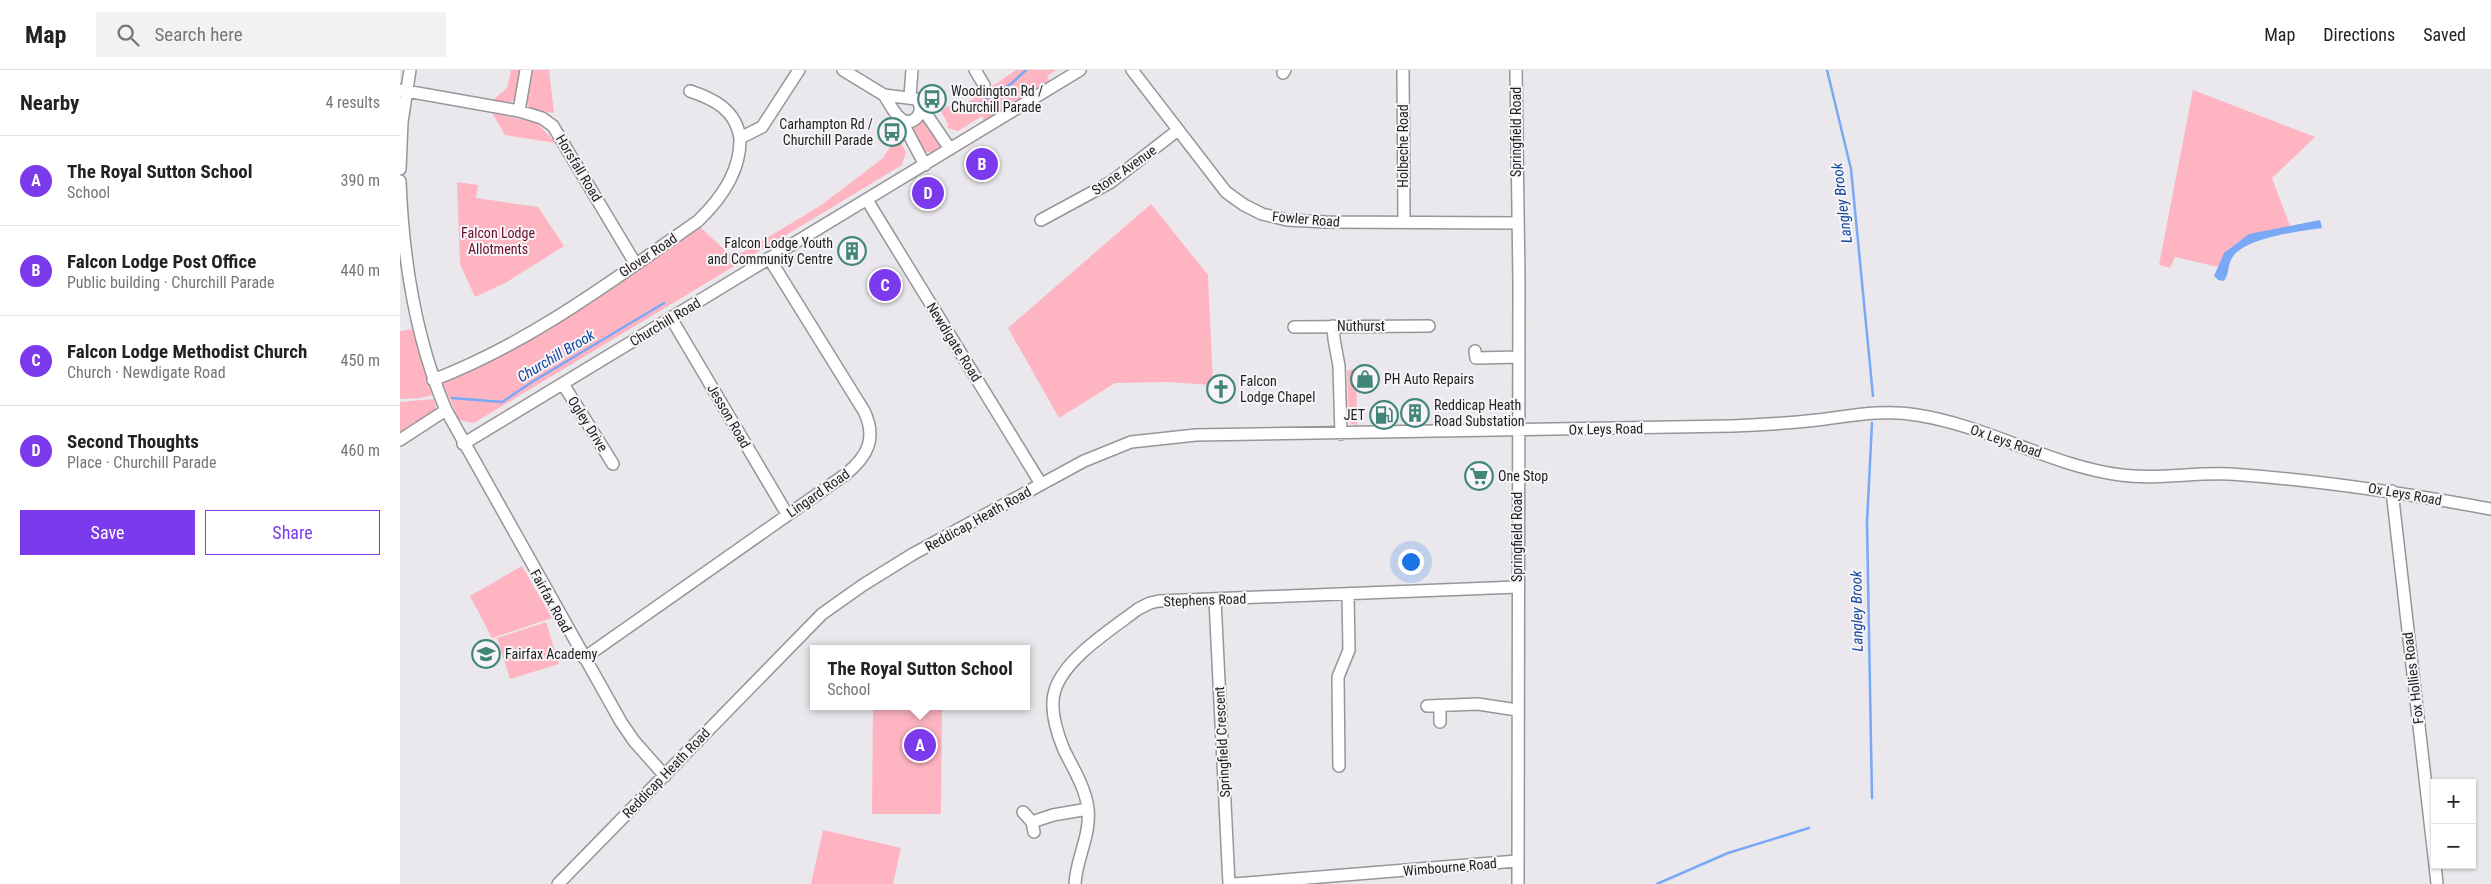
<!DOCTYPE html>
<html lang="en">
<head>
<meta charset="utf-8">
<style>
	:root { --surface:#fff; --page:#f2f2f2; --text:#222; --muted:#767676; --line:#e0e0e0; --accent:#7c3aed }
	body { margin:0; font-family:"Roboto Condensed",sans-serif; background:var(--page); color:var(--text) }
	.controls { position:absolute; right:15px; bottom:15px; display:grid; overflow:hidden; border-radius:0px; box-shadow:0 1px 4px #0004 }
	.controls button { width:45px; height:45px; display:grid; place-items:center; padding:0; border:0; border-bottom:1px solid var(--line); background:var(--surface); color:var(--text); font:25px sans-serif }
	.you { position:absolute; left:1010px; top:491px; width:18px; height:18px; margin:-12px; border:4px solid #fff; border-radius:50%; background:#1a73e8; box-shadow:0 0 0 8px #1a73e833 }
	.badge { display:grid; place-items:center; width:32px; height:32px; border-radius:50%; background:var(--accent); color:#fff; font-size:16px; font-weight:700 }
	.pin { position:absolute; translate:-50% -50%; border:2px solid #fff; box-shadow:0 1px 5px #0006 }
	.popup { position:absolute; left:410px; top:575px; width:220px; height:65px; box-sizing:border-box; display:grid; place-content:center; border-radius:0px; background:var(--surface); filter:drop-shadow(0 1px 4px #0005); font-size:16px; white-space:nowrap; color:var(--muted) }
	.popup b { font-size:19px; color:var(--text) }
	.popup::after { content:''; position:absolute; left:50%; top:100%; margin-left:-10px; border:10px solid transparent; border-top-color:var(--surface) }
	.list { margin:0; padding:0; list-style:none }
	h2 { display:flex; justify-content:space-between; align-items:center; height:65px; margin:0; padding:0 20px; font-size:21px }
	h2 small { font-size:16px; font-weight:400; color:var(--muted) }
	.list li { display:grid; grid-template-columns:32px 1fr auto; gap:15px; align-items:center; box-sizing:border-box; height:90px; padding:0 20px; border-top:1px solid var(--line) }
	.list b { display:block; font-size:19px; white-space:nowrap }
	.list p { margin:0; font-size:16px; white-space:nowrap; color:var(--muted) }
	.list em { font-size:16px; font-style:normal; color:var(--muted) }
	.actions { display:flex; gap:10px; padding:15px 20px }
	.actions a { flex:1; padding:11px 0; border:1px solid var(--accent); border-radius:0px; text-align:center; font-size:18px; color:var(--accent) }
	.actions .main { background:var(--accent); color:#fff }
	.icon { flex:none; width:28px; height:28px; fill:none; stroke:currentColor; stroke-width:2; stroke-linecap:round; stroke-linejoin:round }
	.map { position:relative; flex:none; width:2091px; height:814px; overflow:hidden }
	header { display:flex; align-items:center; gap:30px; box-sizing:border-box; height:70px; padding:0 25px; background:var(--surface); border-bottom:1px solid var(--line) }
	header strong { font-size:24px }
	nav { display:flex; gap:28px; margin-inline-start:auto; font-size:18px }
	.search { width:350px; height:45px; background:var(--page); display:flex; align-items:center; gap:12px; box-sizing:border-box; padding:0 18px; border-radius:0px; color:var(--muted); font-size:19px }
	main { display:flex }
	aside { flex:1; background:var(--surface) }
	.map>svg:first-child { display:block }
	.green { fill:#ffb4c1 }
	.water { fill:#79a8f6 }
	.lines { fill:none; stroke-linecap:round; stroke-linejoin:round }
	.stream { stroke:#79a8f6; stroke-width:2.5 }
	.minor-casing { stroke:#979598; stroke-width:14 }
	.minor { stroke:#fff; stroke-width:11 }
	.labels { text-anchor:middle; stroke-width:4; stroke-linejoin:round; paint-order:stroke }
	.poi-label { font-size:14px; fill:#1f1e1f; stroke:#f8f5f9; text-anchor:start }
	.street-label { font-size:14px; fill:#1f1e1f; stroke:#f8f5f9 }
	.park-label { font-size:14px; fill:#690d2c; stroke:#f8f5f9 }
	.water-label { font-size:15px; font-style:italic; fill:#10479f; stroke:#f8f5f9 }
</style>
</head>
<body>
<header>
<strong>Map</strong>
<div class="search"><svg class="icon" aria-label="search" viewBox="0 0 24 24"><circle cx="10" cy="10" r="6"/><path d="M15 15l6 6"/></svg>Search here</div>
<nav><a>Map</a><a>Directions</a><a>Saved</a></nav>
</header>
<main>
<aside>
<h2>Nearby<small>4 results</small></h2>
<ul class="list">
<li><span class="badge">A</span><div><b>The Royal Sutton School</b><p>School</p></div><em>390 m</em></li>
<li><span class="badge">B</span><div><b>Falcon Lodge Post Office</b><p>Public building · Churchill Parade</p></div><em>440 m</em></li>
<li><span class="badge">C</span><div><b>Falcon Lodge Methodist Church</b><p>Church · Newdigate Road</p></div><em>450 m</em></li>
<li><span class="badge">D</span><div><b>Second Thoughts</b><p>Place · Churchill Parade</p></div><em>460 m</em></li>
</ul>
<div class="actions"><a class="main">Save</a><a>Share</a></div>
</aside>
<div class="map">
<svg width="2091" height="814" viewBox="0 0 2091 814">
	<rect width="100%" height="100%" fill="#eae8ec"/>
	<path class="green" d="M111,0H121L115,30L108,33L92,31L107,18Z
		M132,0H149L154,43L132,40L126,33Z
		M616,0H656L647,6L649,10L584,51L582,46L558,61L547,58L548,54L541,41L548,36L558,39Z
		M1793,20L1915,67L1872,108L1890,156C1859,162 1832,165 1818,197L1775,187L1770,198L1759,195Z
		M92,43L137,53L156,73L105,65Z
		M524,50L539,70L540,76L532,83L522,81L510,61Z
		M497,66L506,82L502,95L74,353L59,350L43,314L48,310C67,301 86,293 104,284C172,247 235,198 300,157L329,184L343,182L420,136L483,88Z
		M57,112L78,115L76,128L138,137L164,176L107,212L75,227L60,194Z
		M751,134L808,205L813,315L767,312L715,313L659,348L608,258Z
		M13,259L32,325L20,328L0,329V261Z
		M956,298L957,355L951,354L949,349L947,301Z
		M34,329L36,337L34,342L0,364V332Z
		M122,496L152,548L92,568L70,526Z
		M146,552L159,594L110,609L97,568Z
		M473,636H542L541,744H472Z
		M423,760L501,778L493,814H411Z"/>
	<path class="water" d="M1920,150L1922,158C1901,161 1840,168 1831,190C1827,198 1830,201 1824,211L1818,210L1814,206L1824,183L1849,164Z"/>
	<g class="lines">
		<path class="stream" d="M1427,0L1451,99L1473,326
			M580,33L612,13L626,0
			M52,328L102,332L132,312L264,233
			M1472,353L1467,452L1472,728
			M1257,814L1328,783L1409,758"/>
		<defs>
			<path id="minor" d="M443,0L484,25L516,29L550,79
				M575,0L584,15
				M732,0L826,122L844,135L862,144L887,150L926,152L1116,153
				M1003,0L1004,152
				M1116,0L1119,211L1118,814
				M883,3L885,0
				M0,20L119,41L142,48L153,56L235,193
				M290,21C314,29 336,40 340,68
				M484,25C489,32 493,42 500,48C511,58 524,45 519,33
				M510,26L512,0
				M119,41L126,0
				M500,48L525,95
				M0,99L2,52L10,0
				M0,111C3,189 15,268 46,340L221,652L234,671L265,706
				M467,130L641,414
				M641,150L711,112L778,60
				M271,248L387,444
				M933,256L934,269L939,296L941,364
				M894,257L1029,256
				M1075,281L1076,288L1119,287
				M33,310C130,273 213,210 298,151C321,129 341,102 340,68L362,57L399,0
				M163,314L213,394
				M0,370L46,340
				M63,374L680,0
				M1992,421L2035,795
				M815,530L829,814
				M184,588L446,404C468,386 477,368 464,341L369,188
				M1027,636L1078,634L1117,640
				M1040,636V652
				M939,696L938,607L949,580L948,524
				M623,742L632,752L634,762
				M632,752L653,745L688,739
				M2035,795L2037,814
				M158,814L422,544L463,515L513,484L684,391L731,372L796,365L1332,356C1361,355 1389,353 1417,350C1450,346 1484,339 1517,345C1588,356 1651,396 1721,405C1757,410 1794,402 1830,404C1918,410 2004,423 2091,439
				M675,814C676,789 691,765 688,739C686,719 673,698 664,680C657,663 649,638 655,620C665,588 712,559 738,539L750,533L759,531L1117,517
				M834,814L1117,791"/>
		</defs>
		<use href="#minor" class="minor-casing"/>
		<use href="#minor" class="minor"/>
	</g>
	<defs>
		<symbol id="bus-ring" viewBox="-11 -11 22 22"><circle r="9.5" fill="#f8f5f9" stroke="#428679" stroke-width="1.5"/><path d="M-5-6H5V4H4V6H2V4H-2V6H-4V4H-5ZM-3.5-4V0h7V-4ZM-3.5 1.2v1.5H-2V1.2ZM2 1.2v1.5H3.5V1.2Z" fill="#428679"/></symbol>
		<symbol id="building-ring" viewBox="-11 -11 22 22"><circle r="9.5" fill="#f8f5f9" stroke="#428679" stroke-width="1.5"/><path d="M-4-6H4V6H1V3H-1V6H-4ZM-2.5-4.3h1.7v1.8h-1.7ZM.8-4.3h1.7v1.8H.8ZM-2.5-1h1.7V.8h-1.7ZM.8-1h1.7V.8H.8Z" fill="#428679"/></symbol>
		<symbol id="shop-ring" viewBox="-11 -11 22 22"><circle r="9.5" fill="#f8f5f9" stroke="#428679" stroke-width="1.5"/><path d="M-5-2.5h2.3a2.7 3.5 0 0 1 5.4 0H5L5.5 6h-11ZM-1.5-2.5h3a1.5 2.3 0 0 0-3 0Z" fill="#428679"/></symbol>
		<symbol id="church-ring" viewBox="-11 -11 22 22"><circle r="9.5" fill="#f8f5f9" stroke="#428679" stroke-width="1.5"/><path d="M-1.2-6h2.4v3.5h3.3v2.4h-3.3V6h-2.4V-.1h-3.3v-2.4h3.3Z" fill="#428679"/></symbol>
		<symbol id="fuel-ring" viewBox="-11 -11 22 22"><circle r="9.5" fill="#f8f5f9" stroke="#428679" stroke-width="1.5"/><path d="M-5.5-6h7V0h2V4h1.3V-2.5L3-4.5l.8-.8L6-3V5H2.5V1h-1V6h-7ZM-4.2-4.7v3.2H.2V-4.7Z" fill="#428679"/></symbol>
		<symbol id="supermarket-ring" viewBox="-11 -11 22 22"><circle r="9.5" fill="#f8f5f9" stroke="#428679" stroke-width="1.5"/><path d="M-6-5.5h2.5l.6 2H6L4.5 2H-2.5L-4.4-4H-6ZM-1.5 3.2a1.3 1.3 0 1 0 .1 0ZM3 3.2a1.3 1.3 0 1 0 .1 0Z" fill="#428679"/></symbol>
		<symbol id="school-ring" viewBox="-11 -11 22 22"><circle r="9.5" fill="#f8f5f9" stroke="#428679" stroke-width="1.5"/><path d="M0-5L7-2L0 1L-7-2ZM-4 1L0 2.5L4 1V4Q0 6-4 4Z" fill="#428679"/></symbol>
	</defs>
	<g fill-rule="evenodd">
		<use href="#bus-ring" x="516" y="13" width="32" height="32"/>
		<use href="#bus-ring" x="476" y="46" width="32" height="32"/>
		<use href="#building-ring" x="436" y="165" width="32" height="32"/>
		<use href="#shop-ring" x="949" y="293" width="32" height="32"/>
		<use href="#church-ring" x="805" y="303" width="32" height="32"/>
		<use href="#building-ring" x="999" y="327" width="32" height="32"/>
		<use href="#fuel-ring" x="968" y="329" width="32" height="32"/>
		<use href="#supermarket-ring" x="1063" y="390" width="32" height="32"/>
		<use href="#school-ring" x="70" y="568" width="32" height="32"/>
	</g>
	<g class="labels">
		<g class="poi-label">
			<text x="551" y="26">Woodington Rd /<tspan x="551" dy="16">Churchill Parade</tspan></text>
			<text x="473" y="59" text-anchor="end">Carhampton Rd /<tspan x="473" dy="16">Churchill Parade</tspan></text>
			<text x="433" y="178" text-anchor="end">Falcon Lodge Youth<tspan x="433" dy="16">and Community Centre</tspan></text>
			<text x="984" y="314">PH Auto Repairs</text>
			<text x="840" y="316">Falcon<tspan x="840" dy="16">Lodge Chapel</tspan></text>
			<text x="1034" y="340">Reddicap Heath<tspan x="1034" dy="16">Road Substation</tspan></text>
			<text x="965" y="350" text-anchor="end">JET</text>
			<text x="1098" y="411">One Stop</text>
			<text x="105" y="589">Fairfax Academy</text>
		</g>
		<g class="street-label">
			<text transform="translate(1116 62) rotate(-90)" y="5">Springfield Road</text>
			<text transform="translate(1003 76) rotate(-90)" y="5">Holbeche Road</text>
			<text transform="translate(179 98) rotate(59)" y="5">Horsfall Road</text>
			<text transform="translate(724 100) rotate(-35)" y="5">Stone Avenue</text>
			<text transform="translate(906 149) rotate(5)" y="5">Fowler Road</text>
			<text transform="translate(248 185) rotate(-34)" y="5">Glover Road</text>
			<text transform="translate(265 252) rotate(-31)" y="5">Churchill Road</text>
			<text x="961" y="261">Nuthurst</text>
			<text transform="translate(554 272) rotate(58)" y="5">Newdigate Road</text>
			<text transform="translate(329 346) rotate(60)" y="5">Jesson Road</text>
			<text transform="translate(188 354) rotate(58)" y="5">Ogley Drive</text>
			<text transform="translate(1206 359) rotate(-1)" y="5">Ox Leys Road</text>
			<text transform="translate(1606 371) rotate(19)" y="5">Ox Leys Road</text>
			<text transform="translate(418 423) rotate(-35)" y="5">Lingard Road</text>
			<text transform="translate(2005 424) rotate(10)" y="5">Ox Leys Road</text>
			<text transform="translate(578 449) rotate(-29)" y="5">Reddicap Heath Road</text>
			<text transform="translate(1117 467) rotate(-90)" y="5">Springfield Road</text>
			<text transform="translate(805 530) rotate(-2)" y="5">Stephens Road</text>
			<text transform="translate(151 531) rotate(61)" y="5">Fairfax Road</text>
			<text transform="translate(2013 608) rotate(-97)" y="5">Fox Hollies Road</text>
			<text transform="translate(822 672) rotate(-93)" y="5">Springfield Crescent</text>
			<text transform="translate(266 703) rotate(-46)" y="5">Reddicap Heath Road</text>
			<text transform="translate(1050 797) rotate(-5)" y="5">Wimbourne Road</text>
		</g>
		<g class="park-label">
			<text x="98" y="168">Falcon Lodge<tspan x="98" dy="16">Allotments</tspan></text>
		</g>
		<g class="water-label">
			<text transform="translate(1442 133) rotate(-97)" y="5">Langley Brook</text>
			<text transform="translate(156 286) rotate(-31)" y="5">Churchill Brook</text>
			<text transform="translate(1457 541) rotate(-91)" y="5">Langley Brook</text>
		</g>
	</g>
</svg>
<div class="controls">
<button>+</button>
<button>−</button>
</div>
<div class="you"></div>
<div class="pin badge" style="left:520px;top:675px">A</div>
<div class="popup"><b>The Royal Sutton School</b>School</div>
<div class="pin badge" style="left:582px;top:94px">B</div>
<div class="pin badge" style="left:485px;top:215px">C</div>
<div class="pin badge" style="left:528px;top:123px">D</div>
</div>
</main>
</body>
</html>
